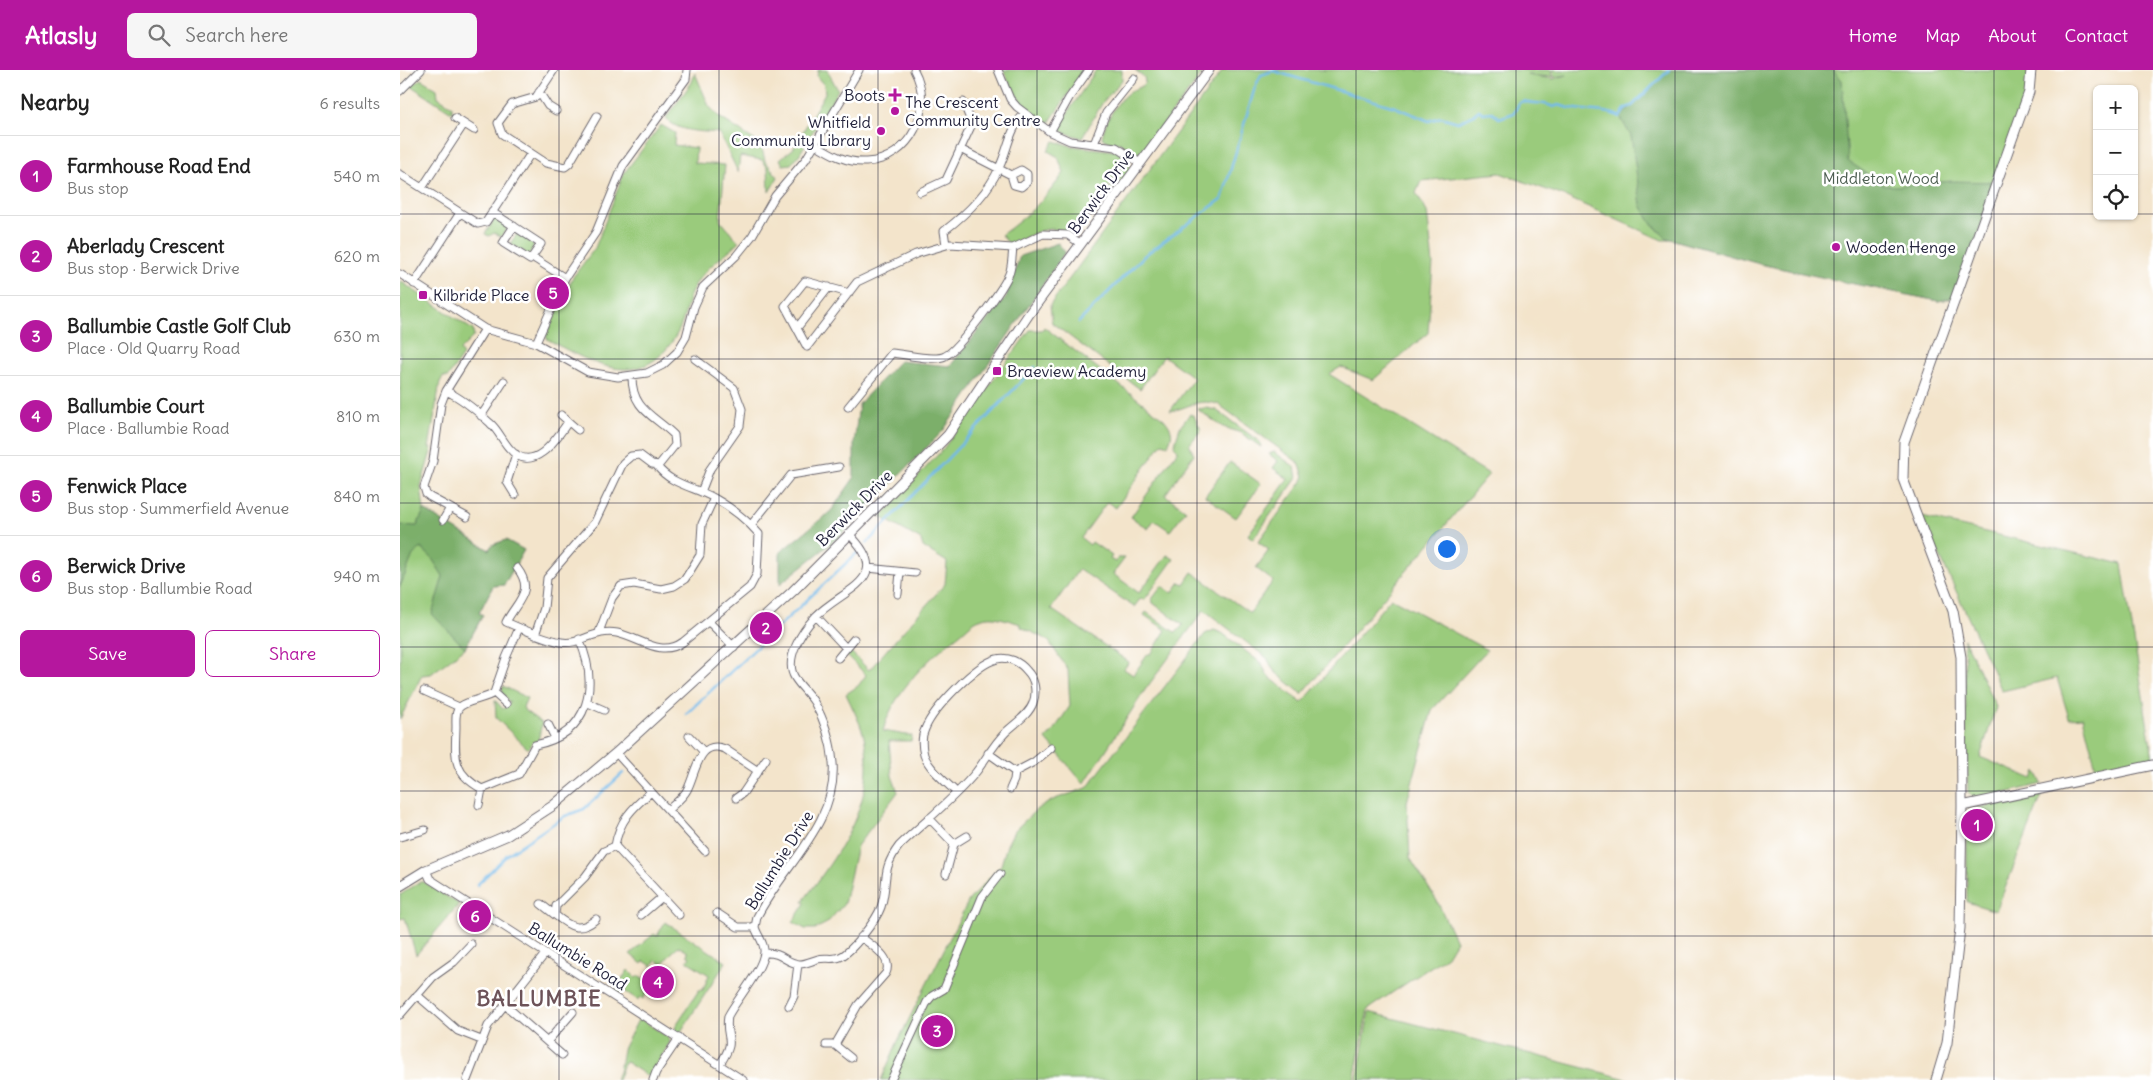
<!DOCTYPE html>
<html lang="en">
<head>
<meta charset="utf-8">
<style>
	:root { --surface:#fff; --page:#f6f6f6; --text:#222; --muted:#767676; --line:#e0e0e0; --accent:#b5179e }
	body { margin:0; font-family:Delius,sans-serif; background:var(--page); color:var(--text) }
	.controls { position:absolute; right:15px; top:15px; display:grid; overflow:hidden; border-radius:8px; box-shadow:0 1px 4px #0004 }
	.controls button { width:45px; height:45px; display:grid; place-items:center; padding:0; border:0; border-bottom:1px solid var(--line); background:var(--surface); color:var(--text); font:25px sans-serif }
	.you { position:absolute; left:1046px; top:478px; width:18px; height:18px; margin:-12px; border:4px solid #fff; border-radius:50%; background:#1a73e8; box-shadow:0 0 0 8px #1a73e833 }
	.badge { display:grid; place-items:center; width:32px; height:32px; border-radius:50%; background:var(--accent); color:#fff; font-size:16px; font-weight:700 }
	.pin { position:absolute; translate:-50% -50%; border:2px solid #fff; box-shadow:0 1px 5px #0006 }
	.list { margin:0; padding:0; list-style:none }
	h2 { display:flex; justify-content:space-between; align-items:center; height:65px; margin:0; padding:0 20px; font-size:21px }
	h2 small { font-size:16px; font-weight:400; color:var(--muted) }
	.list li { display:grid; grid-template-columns:32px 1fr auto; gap:15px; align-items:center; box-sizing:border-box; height:80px; padding:0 20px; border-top:1px solid var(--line) }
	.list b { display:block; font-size:19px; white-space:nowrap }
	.list p { margin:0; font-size:16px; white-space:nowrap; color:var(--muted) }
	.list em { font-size:16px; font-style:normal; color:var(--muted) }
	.actions { display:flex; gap:10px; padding:15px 20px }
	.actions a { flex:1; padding:11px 0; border:1px solid var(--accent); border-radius:8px; text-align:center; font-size:18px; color:var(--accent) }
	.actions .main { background:var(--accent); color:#fff }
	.icon { flex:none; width:28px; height:28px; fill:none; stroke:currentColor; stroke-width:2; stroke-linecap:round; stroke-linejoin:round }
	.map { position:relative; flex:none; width:1753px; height:1010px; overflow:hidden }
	header { display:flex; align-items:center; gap:30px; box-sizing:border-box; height:70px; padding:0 25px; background:var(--accent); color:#fff }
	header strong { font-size:24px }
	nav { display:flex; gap:28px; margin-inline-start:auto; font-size:18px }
	.search { width:350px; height:45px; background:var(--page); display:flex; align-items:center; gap:12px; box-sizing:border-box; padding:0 18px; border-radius:8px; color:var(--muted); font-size:19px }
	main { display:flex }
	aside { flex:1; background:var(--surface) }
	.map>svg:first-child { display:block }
	.green { fill:#9acb7b; stroke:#5e765b }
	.forest { fill:#7baf6b; stroke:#4e6853 }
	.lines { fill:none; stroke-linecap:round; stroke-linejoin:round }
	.stream { stroke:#71b9e9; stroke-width:2.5 }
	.minor-casing { stroke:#6b666d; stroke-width:9 }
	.tertiary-casing { stroke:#6b666d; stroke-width:11 }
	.minor { stroke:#fff; stroke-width:7 }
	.tertiary { stroke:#fff; stroke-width:9 }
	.grid { fill:none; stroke:#22223b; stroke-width:1; stroke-opacity:0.55 }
	.poi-dot { fill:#b5179e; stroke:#fff; stroke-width:2 }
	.labels { text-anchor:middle; stroke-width:5; stroke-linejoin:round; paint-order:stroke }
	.poi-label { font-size:16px; fill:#22223b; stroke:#fff; text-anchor:start }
	.park-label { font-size:16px; fill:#4c5d51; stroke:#fff }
	.street-label { font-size:16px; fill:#22223b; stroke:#fff }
	.district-label { font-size:21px; font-weight:bold; letter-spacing:1px; fill:#6d5359; stroke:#fff }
</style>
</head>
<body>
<header>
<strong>Atlasly</strong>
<div class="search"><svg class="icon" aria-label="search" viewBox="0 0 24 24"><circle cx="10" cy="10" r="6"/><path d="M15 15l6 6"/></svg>Search here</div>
<nav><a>Home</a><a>Map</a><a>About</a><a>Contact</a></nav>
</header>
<main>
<aside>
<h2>Nearby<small>6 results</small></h2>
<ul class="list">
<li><span class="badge">1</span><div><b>Farmhouse Road End</b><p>Bus stop</p></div><em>540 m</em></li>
<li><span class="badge">2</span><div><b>Aberlady Crescent</b><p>Bus stop · Berwick Drive</p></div><em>620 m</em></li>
<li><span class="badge">3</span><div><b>Ballumbie Castle Golf Club</b><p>Place · Old Quarry Road</p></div><em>630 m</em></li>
<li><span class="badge">4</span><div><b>Ballumbie Court</b><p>Place · Ballumbie Road</p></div><em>810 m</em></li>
<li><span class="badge">5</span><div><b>Fenwick Place</b><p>Bus stop · Summerfield Avenue</p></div><em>840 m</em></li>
<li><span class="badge">6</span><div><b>Berwick Drive</b><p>Bus stop · Ballumbie Road</p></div><em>940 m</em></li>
</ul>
<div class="actions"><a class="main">Save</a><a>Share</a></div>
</aside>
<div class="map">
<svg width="1753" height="1010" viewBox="0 0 1753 1010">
	<rect width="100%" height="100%" fill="#fff"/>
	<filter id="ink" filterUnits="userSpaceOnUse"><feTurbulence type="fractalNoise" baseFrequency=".02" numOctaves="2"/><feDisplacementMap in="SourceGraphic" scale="10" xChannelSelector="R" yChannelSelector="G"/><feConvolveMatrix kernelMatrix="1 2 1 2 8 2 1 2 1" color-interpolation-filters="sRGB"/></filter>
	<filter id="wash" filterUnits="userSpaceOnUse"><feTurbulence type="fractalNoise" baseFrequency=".0096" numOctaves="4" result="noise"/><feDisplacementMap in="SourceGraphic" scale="20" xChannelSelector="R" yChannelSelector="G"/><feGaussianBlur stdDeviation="1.12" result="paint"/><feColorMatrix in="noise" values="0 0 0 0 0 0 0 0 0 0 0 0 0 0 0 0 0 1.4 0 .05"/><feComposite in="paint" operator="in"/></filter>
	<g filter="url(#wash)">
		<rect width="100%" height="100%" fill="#f3e4cb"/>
		<path class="green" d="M418,0H427L438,20L399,85L391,94L383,95L380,89L393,79L425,23L424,15L417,7Z
			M603,0H684L649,53C622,35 617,30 603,0Z
			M696,0H722V10L703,32L682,68L660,61L659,56Z
			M735,0H805L743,81L737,84L720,73H711L702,68C704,53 717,31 728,23C734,18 741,19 745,12L744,7Z
			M823,0H1151L1152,7L1127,5L1153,9L1167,5L1154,7L1153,0H1268L1258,10L1269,0H1631L1629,22L1555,228L1538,231L1360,194L1267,168L1254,156L1269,170H1262L1164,126L1100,103L1021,111L1016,123L1027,142L1033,193L1028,263L973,310L941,297L929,304L1089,404L902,624L874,601L867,588L804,540L745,620L684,714L646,669L654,660L670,636L668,600L648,570L621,557V554C609,551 592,543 580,549C573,551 567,558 561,563C529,588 494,620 483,661L512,666L511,671H489L492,706L498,722L457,776L444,834L427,853L415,859H405L393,852L405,833L403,831C440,782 480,728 463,663C459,650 452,637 446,624L458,616L466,605L447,586L450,581L469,600L545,514L547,492L523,477L521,470L481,447L543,379L630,260H642L644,257L764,349C772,359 774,363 768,375L762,373L716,438L707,432L681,468L690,475L692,472L712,486L710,489L715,492L718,488H725L713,504L739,523L767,485L774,489L748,525L744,530L741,528L734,537L679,499L651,539L729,592L724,599L733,605L748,584H751L766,560L744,545L746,542L776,563L783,555L753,533L752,529L762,516L772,523L780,512L784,514L792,502L850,543L873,511L856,498L869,480L858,472L901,413L904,406L899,393L818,334C795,328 790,338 770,341L794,308L764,286L740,319L652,253L650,235Z
			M295,3L309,36L319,47L357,72L363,82L365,91L378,107L369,122L368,98L362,90L340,86L338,102L319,63C302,61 278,63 266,48L292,12Z
			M21,9L37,19L38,27L52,36V41L64,50L11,16Z
			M261,55L275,63L274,75L296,78L295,93L325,95L320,150L339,172C325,185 305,198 295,215C286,230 286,248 278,262C244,324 194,295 147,269L146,265L173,207L195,178L224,103Z
			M654,71L672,76L716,81L722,85C718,95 714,108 708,118C698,134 684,148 670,162C644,154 633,164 611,176L601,165C628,146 644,130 664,103L658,87L648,81Z
			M726,87L730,95L729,102L712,120L710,119Z
			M95,148L108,157L101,167L94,163L89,166L85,164Z
			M118,163L134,174L130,184H127L112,175L111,172Z
			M0,211L73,260L74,266L60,280L63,285L48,307H43L40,312L29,378H32L21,416L24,440L89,480L92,475L106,470L124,480L104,515L93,516L79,543L83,545L65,578L31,604L22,605L0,649Z
			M806,338L816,340L860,372L861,377L841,363L823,357L797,339Z
			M790,344L794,346L801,360L789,375L794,384L765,425L786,440L770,461L754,450L748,459L731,447L778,380L774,376L780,357Z
			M874,382L895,397L897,408L853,469L848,465L888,409L873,398L878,391L869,384Z
			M830,392L861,414L836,448L805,426Z
			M1522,447L1722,494L1753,689L1696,698L1683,647L1669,648L1657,608L1602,621Z
			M991,528L1087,580L1032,640L1007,732L1010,788L1037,831L1056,871L1047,886L968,939L954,1010H481L498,971L569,830L601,795L607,775L614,761L637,739L655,729L687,718L805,564L814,560L822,563L861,593L868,606L902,633Z
			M1564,569L1596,637L1580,687L1633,709L1636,701L1642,714L1581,729L1572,726L1568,722Z
			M103,616L127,628L123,637L125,641L142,653L138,671L133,672L128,679L96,648L95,630L103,639L110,633L102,623Z
			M1643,723L1596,841L1567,832V747L1573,739Z
			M20,812H24L59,834L16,885L5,848L0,849V825Z
			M265,852L326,892L280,963L275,959L276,955L299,920H303L309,905L287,891L290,887L287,885L288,882L278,876L262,894L256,890L252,896L244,891L242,894L230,884L254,864L257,866Z
			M228,900L236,908L238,906L252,915L243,929L240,927L238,930L223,920L220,924L216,918Z
			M969,942L1231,1010H957Z
			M239,948L269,968L270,972L249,1007L226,992L224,993L218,1010H215L219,1002L223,979Z"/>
		<path class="forest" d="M1269,0H1433L1442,10L1448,91L1484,115L1496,116L1552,111L1597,112L1555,228L1538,231L1444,212L1360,194L1267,168L1250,152L1241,135L1231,66L1220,47Z
			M658,173L665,182L543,361L438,468L380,514V482L431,441L454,408V374L459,334L499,291L550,296L606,227L620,186Z
			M24,440L89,480L92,475L106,470L124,480L104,515L93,516L79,543L83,545L65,578L32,544L43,506L31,487L21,478L13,485L0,517V455L17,456Z"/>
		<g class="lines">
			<path class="stream" d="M679,252L745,185L822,129L855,17L861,5L873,1L995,37L1029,51L1041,47L1058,52L1072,46L1079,40L1083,43L1092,42L1099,48L1114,43L1119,33L1123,31C1132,34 1146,32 1153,37L1159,35C1178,43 1204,38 1220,47L1226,38L1232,36L1269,0
				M467,473L635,297
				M286,644L458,482
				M77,815L108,784L165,746L184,739L223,703"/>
		</g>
	</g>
	<g filter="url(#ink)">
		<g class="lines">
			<defs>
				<path id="minor" d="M154,0L136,27L112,34L98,53L102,64L146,93L165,97L169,94L197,46
					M598,0L610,29L617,37L650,62L670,71L716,77L740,93
					M0,21L21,0
					M139,22L148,36L156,41
					M55,48L74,60
					M650,62L669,28L689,0
					M415,74C431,84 446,93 466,92C511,90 535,38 514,0
					M694,74L706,43L734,8
					M560,79L611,105L614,115L621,117L627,112V104L621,100L611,105
					M0,104L78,154L86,152L131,83
					M22,118L64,54
					M520,122L546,110L572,54L563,32
					M92,142L141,174L130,190L103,173L114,156
					M546,175L544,161C565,145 588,123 599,98C609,77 608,63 624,43
					M132,187L165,208
					M0,204L85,259L136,273L188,302L218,307L247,303L263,295L277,282L286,267L294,237L303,217L336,186L352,166L375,126L406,89L459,0
					M14,214L60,143
					M449,223L405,211L385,236L407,277L457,212L516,184L550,174L613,178L643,164L668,165L681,174
					M397,258L429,217
					M136,273L165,208L196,162L223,96L286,9L287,0
					M295,289L334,318L342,339L340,356L310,399L301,422
					M46,321C62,328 77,341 90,353C98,360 102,370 109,378C132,406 156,370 168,352
					M448,337L492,283C505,284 534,292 545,286C558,280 606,216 610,201C612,194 612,185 613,178
					M161,345L178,360
					M81,346L104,311
					M115,425L107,412L116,384
					M67,447L30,427L26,424L24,417L33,391L41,334L46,321L85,259
					M43,450L50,438
					M351,455L391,405L439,397
					M117,498C135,521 117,531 106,552C124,560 142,568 161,572C179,576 196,558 217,563C240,568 261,588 283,572L350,517L357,504L359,464C347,450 330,437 314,428C294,417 270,414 257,396
					M468,498L515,503
					M498,524L500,502
					M416,546L446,578
					M309,552L334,577
					M119,558L106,588L94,623C86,629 64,631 59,638C55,642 56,651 56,657C55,687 52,703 82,719L119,704L135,675C191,664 199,614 179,569
					M199,562L212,528L221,516L234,514L261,519L274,516L285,509L300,485L302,454L314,428
					M135,565L144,538L147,508L195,452L223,393L231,386L240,385L252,394L259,395L275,375L274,365C254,345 232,340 232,307
					M438,588L454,569
					M24,621L59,637
					M94,623L106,634
					M188,633L204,640
					M148,654L155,668
					M289,666L303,681
					M216,683L305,781
					M588,683L615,702L634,692L651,678
					M610,719L614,710L615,702
					M251,722C232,738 219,751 215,776L279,845
					M336,728L343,723L366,689
					M79,735L82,719
					M268,740C274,734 283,728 287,720C296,704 298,668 325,679L358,701
					M529,748L554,774
					M0,767L25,760
					M26,800L30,809L343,1010
					M546,804L554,774L567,766
					M141,834L155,845
					M317,843L338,857H355
					M241,845L262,827
					M196,849C180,863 170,857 155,845L156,836L185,807L204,781L215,776
					M365,883C383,882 386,894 400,894C406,894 411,891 418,889C425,887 433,890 440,887C452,882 477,849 481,837C489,812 480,801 499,776C524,752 554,729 576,702C586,689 593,675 605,663C614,654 629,645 633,633C637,622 635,609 627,601C620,592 608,586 597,589C576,594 533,639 525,659C521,667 522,677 524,685C529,699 546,712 556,722
					M17,925L58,961L81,970
					M105,935L162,985
					M389,936L394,926L398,894
					M0,945L33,907L54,892L71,874
					M147,972L173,942
					M426,975H435L451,988
					M435,975L458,935L486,903C493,887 472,876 461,867
					M320,994C338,967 324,971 328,946C337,929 363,899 364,882C365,873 357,865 355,857L357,847C382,797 438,753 433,693C431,671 425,651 414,632C408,623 400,616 395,608C383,589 403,560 415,547C443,518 496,510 449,464
					M67,1010L88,956L145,884
					M253,1010L256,1002L279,968
					M491,1010L527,932L532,926L544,919L582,827L600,804"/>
				<path id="tertiary" d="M1562,736L1753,695
					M0,816L26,800L108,765L154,735L216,683L393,521L548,365L629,244L809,0
					M1536,1010L1547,973L1560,858L1562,736L1561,587L1553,541L1503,409L1504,372L1629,22L1631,0"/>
			</defs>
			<use href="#minor" class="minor-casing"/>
			<use href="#tertiary" class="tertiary-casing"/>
			<use href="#minor" class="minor"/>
			<use href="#tertiary" class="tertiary"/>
		</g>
	</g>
	<path class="grid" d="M159,0V1010M319,0V1010M478,0V1010M637,0V1010M797,0V1010M956,0V1010M1116,0V1010M1275,0V1010M1434,0V1010M1594,0V1010M0,144H1697M1734,144H1753M0,289H1753M0,433H1753M0,577H1753M0,721H1753M0,866H1753"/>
	<g class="poi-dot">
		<path d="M492.5 17.5h5v5h5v5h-5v5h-5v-5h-5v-5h5z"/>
		<circle cx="495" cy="41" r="5"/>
		<circle cx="481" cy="61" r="5"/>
		<circle cx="1436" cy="177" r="5"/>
		<rect x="18" y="220" width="10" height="10" rx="2.5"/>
		<rect x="592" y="296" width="10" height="10" rx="2.5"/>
	</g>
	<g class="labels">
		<g class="poi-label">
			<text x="485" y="31" text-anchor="end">Boots</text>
			<text x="505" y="38">The Crescent<tspan x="505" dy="18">Community Centre</tspan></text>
			<text x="471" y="58" text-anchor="end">Whitfield<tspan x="471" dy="18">Community Library</tspan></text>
			<text x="1446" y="183">Wooden Henge</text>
			<text x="33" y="231">Kilbride Place</text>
			<text x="607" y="307">Braeview Academy</text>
		</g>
		<g class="park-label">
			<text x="1481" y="114">Middleton Wood</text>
		</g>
		<g class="street-label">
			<text transform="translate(701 121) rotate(-54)" y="6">Berwick Drive</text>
			<text transform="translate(454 438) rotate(-45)" y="6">Berwick Drive</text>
			<text transform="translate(379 790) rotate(-58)" y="6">Ballumbie Drive</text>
			<text transform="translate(178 886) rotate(32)" y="6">Ballumbie Road</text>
		</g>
		<g class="district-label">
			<text x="139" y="936">BALLUMBIE</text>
		</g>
	</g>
</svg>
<div class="controls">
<button>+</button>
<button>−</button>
<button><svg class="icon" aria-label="locate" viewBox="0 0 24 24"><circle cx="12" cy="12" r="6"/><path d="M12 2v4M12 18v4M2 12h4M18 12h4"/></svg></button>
</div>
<div class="you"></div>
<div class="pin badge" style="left:1577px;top:755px">1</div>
<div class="pin badge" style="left:366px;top:558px">2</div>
<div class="pin badge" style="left:537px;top:961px">3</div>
<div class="pin badge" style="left:258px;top:912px">4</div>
<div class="pin badge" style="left:153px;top:223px">5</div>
<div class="pin badge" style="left:75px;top:846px">6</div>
</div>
</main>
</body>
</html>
